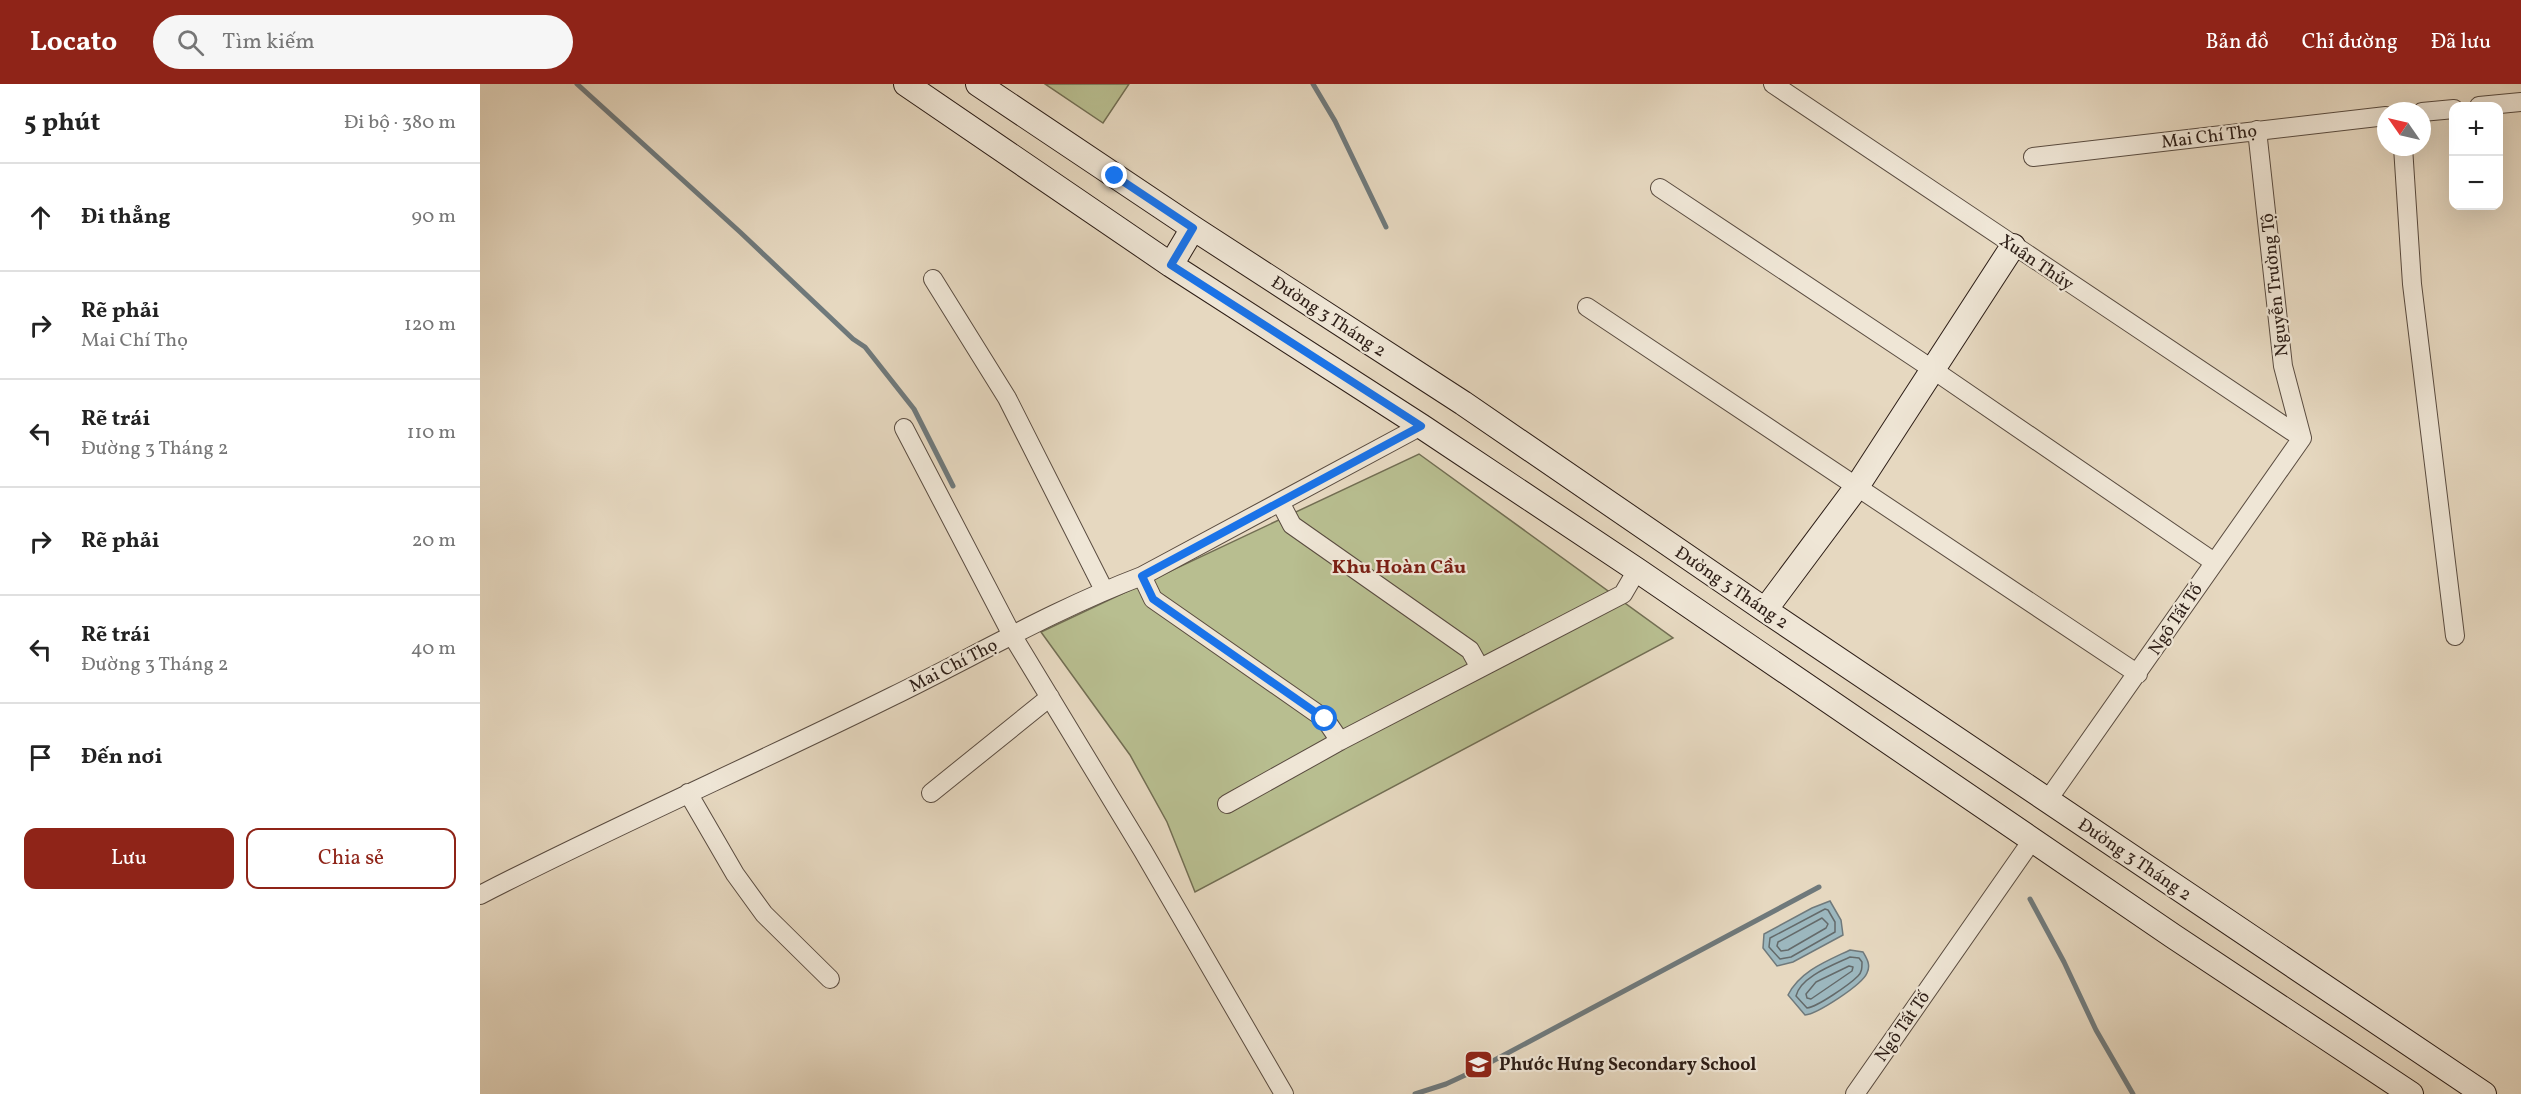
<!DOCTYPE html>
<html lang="vi">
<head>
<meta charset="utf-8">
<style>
	:root { --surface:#fff; --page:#f6f6f6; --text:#222; --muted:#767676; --line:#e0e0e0; --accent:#8f2418 }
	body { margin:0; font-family:Vollkorn,serif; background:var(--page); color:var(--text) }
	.controls { position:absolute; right:18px; top:18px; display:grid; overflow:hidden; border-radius:12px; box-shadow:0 6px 24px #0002 }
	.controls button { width:54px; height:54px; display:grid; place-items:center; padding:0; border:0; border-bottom:2px solid var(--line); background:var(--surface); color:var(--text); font:30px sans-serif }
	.compass { position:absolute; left:1897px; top:18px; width:54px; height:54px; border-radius:50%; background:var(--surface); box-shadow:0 6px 24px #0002; rotate:304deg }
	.stop { position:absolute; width:18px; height:18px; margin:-14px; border:4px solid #1a73e8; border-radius:50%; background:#fff }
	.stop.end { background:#1a73e8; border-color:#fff; box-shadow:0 2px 6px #0008 }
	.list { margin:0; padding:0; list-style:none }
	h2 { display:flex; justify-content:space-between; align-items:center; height:78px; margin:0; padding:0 24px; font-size:26px }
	h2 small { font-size:20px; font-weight:400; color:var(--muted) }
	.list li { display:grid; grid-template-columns:39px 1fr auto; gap:18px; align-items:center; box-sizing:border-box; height:108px; padding:0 24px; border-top:2px solid var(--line) }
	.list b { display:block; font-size:22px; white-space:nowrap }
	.list p { margin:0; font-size:20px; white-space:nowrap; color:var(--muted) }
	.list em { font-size:20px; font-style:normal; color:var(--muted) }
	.actions { display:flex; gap:12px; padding:18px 24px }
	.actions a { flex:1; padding:14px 0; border:2px solid var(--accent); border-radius:12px; text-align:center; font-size:21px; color:var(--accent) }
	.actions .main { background:var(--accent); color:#fff }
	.icon { flex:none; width:33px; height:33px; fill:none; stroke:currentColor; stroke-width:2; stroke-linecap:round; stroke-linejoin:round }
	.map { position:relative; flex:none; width:2041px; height:1010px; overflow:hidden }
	header { display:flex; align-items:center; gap:36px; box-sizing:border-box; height:84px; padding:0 30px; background:var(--accent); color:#fff }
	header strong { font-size:28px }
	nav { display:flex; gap:33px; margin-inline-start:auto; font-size:21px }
	.search { width:420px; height:54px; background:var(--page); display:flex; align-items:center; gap:15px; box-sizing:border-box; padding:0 21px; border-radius:33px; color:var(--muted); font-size:22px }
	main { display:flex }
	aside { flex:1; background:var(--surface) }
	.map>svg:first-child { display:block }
	.green { fill:#b8be90; stroke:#726e53; stroke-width:1.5 }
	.water { fill:#9cb7be; stroke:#6f797b; stroke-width:1.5 }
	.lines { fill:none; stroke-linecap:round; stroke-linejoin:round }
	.shore { stroke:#646a6a; stroke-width:1.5 }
	.stream { stroke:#6f797b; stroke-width:5 }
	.street-casing { stroke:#5a4c40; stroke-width:20 }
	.secondary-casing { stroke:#2c1d16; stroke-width:26 }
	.street { stroke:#efe6d6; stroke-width:18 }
	.secondary { stroke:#efe6d6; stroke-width:24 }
	.route { stroke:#1a73e8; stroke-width:8 }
	.labels { text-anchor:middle; stroke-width:4.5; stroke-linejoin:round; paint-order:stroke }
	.street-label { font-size:18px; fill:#2c1d16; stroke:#efe6d6 }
	.poi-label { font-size:18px; font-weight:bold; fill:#2c1d16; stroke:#efe6d6; text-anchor:start }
	.neighbourhood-label { font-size:20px; font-weight:bold; fill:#7a1f14; stroke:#efe6d6 }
</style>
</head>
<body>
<header>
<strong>Locato</strong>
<div class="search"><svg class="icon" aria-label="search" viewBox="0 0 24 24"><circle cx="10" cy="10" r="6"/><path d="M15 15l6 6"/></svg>Tìm kiếm</div>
<nav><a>Bản đồ</a><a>Chỉ đường</a><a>Đã lưu</a></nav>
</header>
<main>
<aside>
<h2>5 phút<small>Đi bộ · 380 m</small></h2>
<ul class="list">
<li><svg class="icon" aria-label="ahead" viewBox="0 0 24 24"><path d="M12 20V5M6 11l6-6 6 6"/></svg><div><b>Đi thẳng</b></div><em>90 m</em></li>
<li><svg class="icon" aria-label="right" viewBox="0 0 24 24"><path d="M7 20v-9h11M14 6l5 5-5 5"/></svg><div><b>Rẽ phải</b><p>Mai Chí Thọ</p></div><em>120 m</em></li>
<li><svg class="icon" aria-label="left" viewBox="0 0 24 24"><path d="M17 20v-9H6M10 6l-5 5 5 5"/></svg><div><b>Rẽ trái</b><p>Đường 3 Tháng 2</p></div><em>110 m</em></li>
<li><svg class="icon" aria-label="right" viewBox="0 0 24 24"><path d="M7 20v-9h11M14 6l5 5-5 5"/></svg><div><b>Rẽ phải</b></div><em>20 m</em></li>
<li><svg class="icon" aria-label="left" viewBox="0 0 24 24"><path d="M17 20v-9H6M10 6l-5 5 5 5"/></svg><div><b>Rẽ trái</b><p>Đường 3 Tháng 2</p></div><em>40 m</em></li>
<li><svg class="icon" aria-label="arrive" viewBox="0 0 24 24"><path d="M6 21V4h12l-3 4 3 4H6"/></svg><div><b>Đến nơi</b></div></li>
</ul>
<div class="actions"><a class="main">Lưu</a><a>Chia sẻ</a></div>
</aside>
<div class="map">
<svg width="2041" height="1010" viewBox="0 0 2041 1010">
	<rect width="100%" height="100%" fill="#e6d8c0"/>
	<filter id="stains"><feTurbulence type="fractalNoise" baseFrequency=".00333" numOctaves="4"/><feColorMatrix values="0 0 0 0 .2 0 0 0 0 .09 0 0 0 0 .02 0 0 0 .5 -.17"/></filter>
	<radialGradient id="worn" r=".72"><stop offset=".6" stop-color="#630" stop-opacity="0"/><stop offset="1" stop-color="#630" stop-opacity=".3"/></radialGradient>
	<path class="green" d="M565,0H649L623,39Z
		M939,370L1193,554L715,808L687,738L650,671L561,548Z"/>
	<path class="water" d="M1350,817L1361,836L1363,851L1313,878L1297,882L1283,864L1284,850L1332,824Z
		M1370,866L1383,868C1387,875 1391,881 1387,889C1382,901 1337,930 1325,931L1308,911C1320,887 1347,877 1370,866Z"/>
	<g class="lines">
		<path class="shore" d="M1345,825L1348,826L1355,838V848L1311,873L1300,875L1289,863L1290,854Z
			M1342,834L1348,840L1346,844L1308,866L1301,867L1297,862L1298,858Z
			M1370,873L1379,874L1382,878C1382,884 1382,888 1378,892C1369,901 1337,923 1327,924L1316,912C1320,893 1353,881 1370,873Z
			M1369,882L1373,883L1372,887L1331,915L1327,914L1326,910L1336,898Z"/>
		<path class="stream" d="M97,0L260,148L373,255L385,263L434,325L473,402
			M833,0L855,37L906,143
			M1550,815L1584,878L1616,946L1653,1010
			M935,1010L966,1000L994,987L1339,803"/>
		<defs>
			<path id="street" d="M1293,0L1822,354
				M1999,22L2041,18
				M1942,28L1974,25
				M1777,46L1803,282L1822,354
				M1923,63L1932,200L1975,552
				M1553,73L1906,32
				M1180,104L1452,285L1734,478
				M453,195L527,314L624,506
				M1107,223L1658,590
				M424,344L532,551L663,767L804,1010
				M800,418L812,441L990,566L1000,584
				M662,492L673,515L845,635L860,657
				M208,709L255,790L284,830L350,895
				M451,709L570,613
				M1567,717L1822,354
				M747,720L860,657L1143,510L1157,486
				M0,811C136,741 276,680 413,612C495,572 575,525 662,492L941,342
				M1375,1010L1553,755"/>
			<path id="secondary" d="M426,0L691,181L941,342L1157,486L1693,852L1931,1010
				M498,0L713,144L983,319L1285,526L2004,1010
				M691,181L713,144
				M1285,526L1376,404L1533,162"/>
		</defs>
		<use href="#street" class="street-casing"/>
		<use href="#secondary" class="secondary-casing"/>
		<use href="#street" class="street"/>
		<use href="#secondary" class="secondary"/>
	</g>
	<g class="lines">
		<path class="route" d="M635,92L713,144L691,181L941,342L662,492L673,515L845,635"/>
	</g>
	<defs>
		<symbol id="school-square" viewBox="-11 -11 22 22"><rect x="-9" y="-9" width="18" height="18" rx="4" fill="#8f2418" stroke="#efe6d6"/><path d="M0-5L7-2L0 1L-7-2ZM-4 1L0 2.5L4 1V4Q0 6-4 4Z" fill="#fff"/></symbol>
	</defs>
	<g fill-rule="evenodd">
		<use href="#school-square" x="982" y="964" width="33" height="33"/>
	</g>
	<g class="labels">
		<g class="street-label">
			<text transform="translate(1729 52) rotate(-7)" y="6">Mai Chí Thọ</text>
			<text transform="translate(1557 178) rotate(34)" y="6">Xuân Thủy</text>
			<text transform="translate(1794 201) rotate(-96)" y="6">Nguyễn Trường Tộ</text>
			<text transform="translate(849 232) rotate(33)" y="6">Đường 3 Tháng 2</text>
			<text transform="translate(1252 503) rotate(34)" y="6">Đường 3 Tháng 2</text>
			<text transform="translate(1695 535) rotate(-56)" y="6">Ngô Tất Tố</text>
			<text transform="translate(473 581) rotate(-27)" y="6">Mai Chí Thọ</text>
			<text transform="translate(1655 775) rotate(34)" y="6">Đường 3 Tháng 2</text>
			<text transform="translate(1422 942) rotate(-55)" y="6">Ngô Tất Tố</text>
		</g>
		<g class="poi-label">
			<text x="1019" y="986">Phước Hưng Secondary School</text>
		</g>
		<g class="neighbourhood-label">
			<text x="919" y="489">Khu Hoàn Cầu</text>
		</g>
	</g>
	<rect width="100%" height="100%" filter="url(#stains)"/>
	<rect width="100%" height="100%" fill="url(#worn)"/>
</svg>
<div class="controls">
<button>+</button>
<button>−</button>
</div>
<svg class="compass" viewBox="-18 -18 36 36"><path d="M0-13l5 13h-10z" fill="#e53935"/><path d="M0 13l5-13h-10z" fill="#767676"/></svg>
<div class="stop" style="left:845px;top:635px"></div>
<div class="stop end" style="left:635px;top:92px"></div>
</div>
</main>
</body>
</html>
